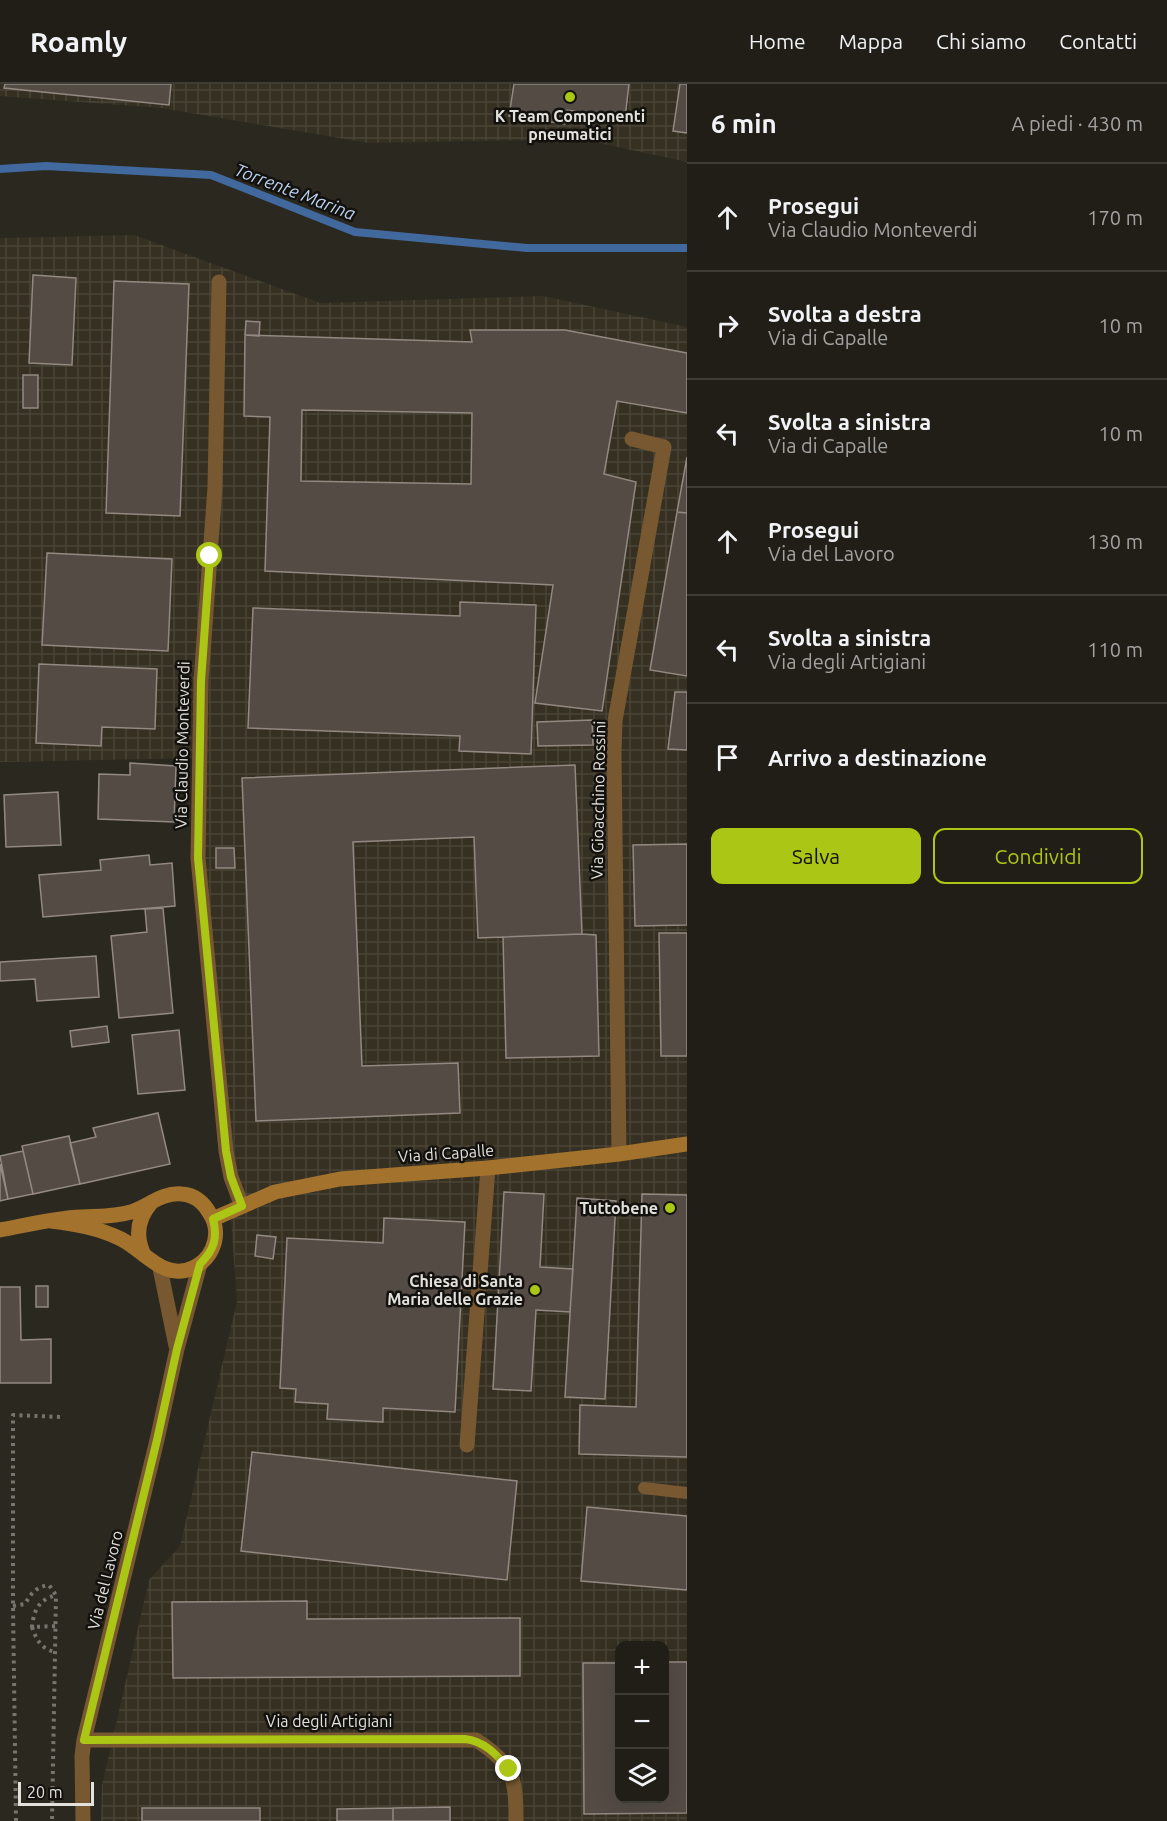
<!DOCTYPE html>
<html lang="it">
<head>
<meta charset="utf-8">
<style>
	:root { --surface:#201e17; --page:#2d2b24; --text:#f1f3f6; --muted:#a2a2a1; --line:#3d3c36; --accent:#abc614 }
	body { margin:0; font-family:Ubuntu,sans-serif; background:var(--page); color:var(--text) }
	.controls { position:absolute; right:18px; bottom:18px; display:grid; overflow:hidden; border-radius:12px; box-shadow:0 6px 24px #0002 }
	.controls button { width:54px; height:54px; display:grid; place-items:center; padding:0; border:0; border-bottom:2px solid var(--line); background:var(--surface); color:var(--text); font:30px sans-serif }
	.scale { position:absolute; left:18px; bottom:15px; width:76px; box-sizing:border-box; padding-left:6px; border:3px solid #e3e1dc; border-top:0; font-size:16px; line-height:21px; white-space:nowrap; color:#e3e1dc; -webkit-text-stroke:4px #12110d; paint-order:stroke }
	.stop { position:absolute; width:18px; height:18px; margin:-14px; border:4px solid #abc614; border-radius:50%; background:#fff }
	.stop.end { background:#abc614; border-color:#fff; box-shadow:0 2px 6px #0008 }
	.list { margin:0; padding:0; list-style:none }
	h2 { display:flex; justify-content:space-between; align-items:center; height:78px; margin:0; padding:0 24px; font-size:26px }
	h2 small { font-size:20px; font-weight:400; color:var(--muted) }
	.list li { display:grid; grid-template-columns:39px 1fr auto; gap:18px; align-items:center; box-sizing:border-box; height:108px; padding:0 24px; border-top:2px solid var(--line) }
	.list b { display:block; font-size:22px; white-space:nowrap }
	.list p { margin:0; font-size:20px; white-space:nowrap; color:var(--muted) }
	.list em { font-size:20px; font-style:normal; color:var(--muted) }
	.actions { display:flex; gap:12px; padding:18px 24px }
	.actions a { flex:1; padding:14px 0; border:2px solid var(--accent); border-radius:12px; text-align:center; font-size:21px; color:var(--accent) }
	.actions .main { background:var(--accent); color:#111 }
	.icon { flex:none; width:33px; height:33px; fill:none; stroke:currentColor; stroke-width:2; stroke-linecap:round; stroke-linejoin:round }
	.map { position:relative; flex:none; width:687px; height:1737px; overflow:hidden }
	header { display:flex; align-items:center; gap:36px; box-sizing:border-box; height:84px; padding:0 30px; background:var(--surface); border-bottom:2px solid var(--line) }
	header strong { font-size:28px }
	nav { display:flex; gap:33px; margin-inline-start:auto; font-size:21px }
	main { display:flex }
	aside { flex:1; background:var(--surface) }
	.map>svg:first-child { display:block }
	.industrial { fill:url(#industrial-grid); fill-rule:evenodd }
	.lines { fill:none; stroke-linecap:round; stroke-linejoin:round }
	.stream { stroke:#41699d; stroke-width:8 }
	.building { fill:#544b45; stroke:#938982; stroke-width:1.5; fill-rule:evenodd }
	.path { stroke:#77746d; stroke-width:4; stroke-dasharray:3 4.5; stroke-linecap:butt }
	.lane { stroke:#775830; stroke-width:12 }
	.street { stroke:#775830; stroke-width:15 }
	.secondary { stroke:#a3722d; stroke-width:15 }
	.route { stroke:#abc614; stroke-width:8 }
	.poi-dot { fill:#abc614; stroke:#12110d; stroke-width:2 }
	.labels { text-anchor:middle; stroke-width:5; stroke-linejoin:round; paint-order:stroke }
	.poi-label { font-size:16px; font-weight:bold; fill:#e3e1dc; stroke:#12110d; text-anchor:end }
	.street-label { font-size:16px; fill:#e3e1dc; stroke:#12110d }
	.water-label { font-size:18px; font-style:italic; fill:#bbd2f1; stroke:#12110d }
</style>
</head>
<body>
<header>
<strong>Roamly</strong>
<nav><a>Home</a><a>Mappa</a><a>Chi siamo</a><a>Contatti</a></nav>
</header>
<main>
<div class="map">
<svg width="687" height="1737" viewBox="0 0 687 1737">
	<defs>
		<pattern id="industrial-grid" width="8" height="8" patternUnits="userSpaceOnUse" patternTransform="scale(1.5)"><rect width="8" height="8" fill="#353021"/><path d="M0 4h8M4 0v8" fill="none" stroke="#484436"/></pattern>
	</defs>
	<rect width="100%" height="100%" fill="#2b281f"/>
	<path class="industrial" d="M0,0H687V78L581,55L369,59L161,24L0,12Z
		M134,151L320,219L543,212L687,243V1737H101L102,1701L149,1496L180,1462L237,1217L226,1067L198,774L199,674L0,678V154ZM620,1562H664V1714H620Z"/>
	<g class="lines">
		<path class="stream" d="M0,85L46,82L211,91L355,148L527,164H687"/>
	</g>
	<path class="building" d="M5,0H171L169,21L4,4Z
		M514,0H629L625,34L567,26L565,40L509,32Z
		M680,0H687V49L673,47Z
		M33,191L76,194L72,281L29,279Z
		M114,197L189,200L180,432L106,429Z
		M246,237L260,238L259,252L245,251Z
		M470,246H565L687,269V329L617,317L604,390L636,398L602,627L535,619L553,501L265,487L270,333L244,332L245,251L472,258ZM302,326L472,329L471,400L301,397Z
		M23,291H38V324H23Z
		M687,373V429L677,428Z
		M677,428L687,429V592L650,586Z
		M47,469L172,475L168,567L42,561Z
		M460,518L536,521L531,670L459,667L460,652L248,644L253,524L460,532Z
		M39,580L157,585L155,645L102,643L101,662L36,659Z
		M675,608H687V666L668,665Z
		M592,636L593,661L538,662L537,638Z
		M130,679L176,682L174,738L98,735L99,690L130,691Z
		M575,681L582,850L478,854L474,753L353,758L362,982L458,979L460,1029L256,1037L242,694Z
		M58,708L61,761L6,763L4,711Z
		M687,760V841L635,842L633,761Z
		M216,764H234L235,784H216Z
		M149,771L150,781L172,779L175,822L43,833L39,791L101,786L100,776Z
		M163,824L173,929L119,934L111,852L147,848L145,825Z
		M659,849H687V972H661Z
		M582,850L596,851L599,972L506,974L503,853Z
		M96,872L99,913L37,917L35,895L0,897V878Z
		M107,942L109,958L72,963L70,947Z
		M179,946L185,1006L138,1010L132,951Z
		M158,1029L170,1080L80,1100L70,1059L96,1053L93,1044Z
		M69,1052L80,1100L33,1110L22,1062Z
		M23,1067L33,1110L8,1115L0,1072Z
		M0,1080L8,1115L0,1117Z
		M504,1108L544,1110L540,1183L573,1185L570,1228L536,1226L531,1307L493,1305Z
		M642,1110L687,1111V1373L579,1370L580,1321L636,1323Z
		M577,1114L616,1117L605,1315L565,1313Z
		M384,1134L465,1138L455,1328L383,1324V1338L327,1335L328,1320L295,1318L296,1305L280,1304L287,1154L383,1159Z
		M257,1151L276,1153L273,1175L255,1172Z
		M36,1202H48V1223H36Z
		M0,1203H20L21,1256L51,1255V1299H0Z
		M252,1368L517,1397L507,1496L241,1467Z
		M587,1423L687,1432V1506L581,1497Z
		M307,1517V1535L520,1534V1592L173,1594L172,1518Z
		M664,1578H687V1729L584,1730L583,1579H620V1714H664Z
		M450,1723V1737H393V1724Z
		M142,1724H260V1737H142Z
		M393,1724V1737H337V1725Z"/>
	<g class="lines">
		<path class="path" d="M13,1522L25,1520C31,1509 36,1503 49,1501L56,1511L52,1737
			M55,1542L32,1543C34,1525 39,1516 56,1511
			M32,1543C36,1555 41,1565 55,1568
			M16,1737L13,1522V1331L61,1333"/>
		<path class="lane" d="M644,1404L687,1409"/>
		<path class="street" d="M219,198L215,403L201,597L198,774L226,1067L231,1093L242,1122
			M619,1070L614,669L615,637L664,363L632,355
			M160,1184L176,1262
			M467,1361L488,1084
			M84,1656H476C514,1680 516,1695 516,1737
			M83,1737L82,1672L84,1656L157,1356L177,1265L200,1180"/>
		<path class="secondary" d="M213,1135L275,1108L340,1095L488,1084L619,1070L687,1060
			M0,1146C27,1141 54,1134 81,1133C99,1132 114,1133 131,1128C149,1122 162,1108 182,1110C195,1111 204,1119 210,1130C217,1141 217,1154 212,1165C208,1174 201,1180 193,1184C163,1197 145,1167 121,1155C99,1144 75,1140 51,1137
			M144,1171C135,1152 137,1135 151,1119"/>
	</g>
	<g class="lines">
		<path class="route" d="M210,472L201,597L198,774L226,1067L231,1093L242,1122L213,1135C218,1154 214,1166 200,1180L177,1265L157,1356L84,1656L465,1655C484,1657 496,1670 509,1685"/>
	</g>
	<g class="poi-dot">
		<circle cx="570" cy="13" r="6"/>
		<circle cx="670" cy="1124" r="6"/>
		<circle cx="535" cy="1206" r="6"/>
	</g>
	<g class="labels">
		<g class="poi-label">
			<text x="570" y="38" text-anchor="middle">K Team Componenti<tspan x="570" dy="18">pneumatici</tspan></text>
			<text x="658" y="1130">Tuttobene</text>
			<text x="523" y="1203">Chiesa di Santa<tspan x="523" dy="18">Maria delle Grazie</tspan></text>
		</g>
		<g class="street-label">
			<text transform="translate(182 661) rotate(-89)" y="6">Via Claudio Monteverdi</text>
			<text transform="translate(598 716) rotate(-89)" y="6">Via Gioacchino Rossini</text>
			<text transform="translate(446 1069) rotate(-4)" y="6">Via di Capalle</text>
			<text transform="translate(105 1496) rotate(-76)" y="6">Via del Lavoro</text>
			<text x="329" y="1643">Via degli Artigiani</text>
		</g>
		<g class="water-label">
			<text transform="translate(295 108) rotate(21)" y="6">Torrente Marina</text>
		</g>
	</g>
</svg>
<div class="controls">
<button>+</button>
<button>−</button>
<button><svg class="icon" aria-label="layers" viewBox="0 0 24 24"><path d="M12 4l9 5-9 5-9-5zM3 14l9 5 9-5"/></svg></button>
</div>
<div class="scale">20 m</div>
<div class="stop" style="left:210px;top:472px"></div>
<div class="stop end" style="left:509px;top:1685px"></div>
</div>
<aside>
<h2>6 min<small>A piedi · 430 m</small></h2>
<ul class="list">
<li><svg class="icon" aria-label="ahead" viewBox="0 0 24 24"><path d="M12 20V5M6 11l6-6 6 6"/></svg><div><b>Prosegui</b><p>Via Claudio Monteverdi</p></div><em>170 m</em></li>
<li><svg class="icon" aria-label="right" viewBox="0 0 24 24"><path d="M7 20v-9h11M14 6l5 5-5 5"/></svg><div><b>Svolta a destra</b><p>Via di Capalle</p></div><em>10 m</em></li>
<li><svg class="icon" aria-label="left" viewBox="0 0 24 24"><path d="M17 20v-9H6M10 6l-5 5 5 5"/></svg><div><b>Svolta a sinistra</b><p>Via di Capalle</p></div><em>10 m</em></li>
<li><svg class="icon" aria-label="ahead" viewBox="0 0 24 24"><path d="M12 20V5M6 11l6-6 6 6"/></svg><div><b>Prosegui</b><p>Via del Lavoro</p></div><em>130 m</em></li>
<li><svg class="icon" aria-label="left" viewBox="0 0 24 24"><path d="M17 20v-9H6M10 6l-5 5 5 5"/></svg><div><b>Svolta a sinistra</b><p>Via degli Artigiani</p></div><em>110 m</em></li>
<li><svg class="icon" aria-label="arrive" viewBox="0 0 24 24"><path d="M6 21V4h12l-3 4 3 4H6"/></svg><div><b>Arrivo a destinazione</b></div></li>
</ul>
<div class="actions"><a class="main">Salva</a><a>Condividi</a></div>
</aside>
</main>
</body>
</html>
